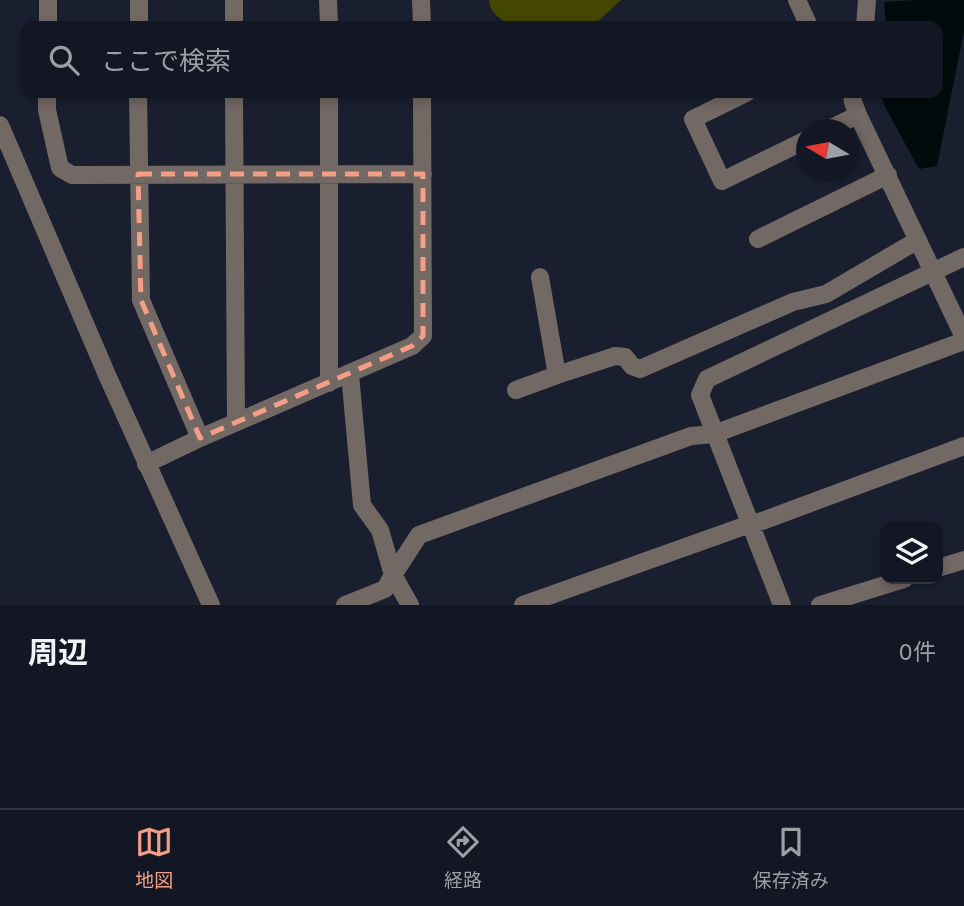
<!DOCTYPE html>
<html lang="ja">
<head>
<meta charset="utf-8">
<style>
	:root { --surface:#131723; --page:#202430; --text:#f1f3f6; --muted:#9d9fa6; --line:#323641; --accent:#f49e88 }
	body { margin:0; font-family:Overpass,"Noto Sans JP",sans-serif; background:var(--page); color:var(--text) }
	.controls { position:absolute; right:21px; bottom:21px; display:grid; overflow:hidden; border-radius:14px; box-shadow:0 4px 10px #0003 }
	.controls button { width:63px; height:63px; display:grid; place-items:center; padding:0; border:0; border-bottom:2px solid var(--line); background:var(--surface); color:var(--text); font:35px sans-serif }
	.compass { position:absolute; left:796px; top:119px; width:63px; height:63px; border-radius:50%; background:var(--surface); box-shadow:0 4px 10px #0003; rotate:280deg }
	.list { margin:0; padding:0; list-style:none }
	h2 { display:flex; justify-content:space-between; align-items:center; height:91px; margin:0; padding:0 28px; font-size:30px }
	h2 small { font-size:23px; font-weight:400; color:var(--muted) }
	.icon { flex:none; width:38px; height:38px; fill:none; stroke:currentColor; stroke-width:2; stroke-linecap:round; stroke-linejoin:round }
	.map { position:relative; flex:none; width:964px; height:605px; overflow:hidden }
	.search { position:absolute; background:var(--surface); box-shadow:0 4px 10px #0003; left:21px; right:21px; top:21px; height:77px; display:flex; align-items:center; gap:18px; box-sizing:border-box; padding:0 24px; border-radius:14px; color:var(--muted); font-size:26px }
	.sheet { height:203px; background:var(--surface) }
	nav { display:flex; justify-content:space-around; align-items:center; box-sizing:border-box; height:98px; border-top:2px solid var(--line); background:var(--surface); font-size:19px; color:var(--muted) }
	nav a { display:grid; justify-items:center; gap:4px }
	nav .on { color:var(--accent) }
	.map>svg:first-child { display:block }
	.forest { fill:#434700 }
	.water { fill:#020b0c }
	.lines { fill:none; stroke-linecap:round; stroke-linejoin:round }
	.minor { stroke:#726864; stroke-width:18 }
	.marked { fill:none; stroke:#f49e88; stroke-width:5; stroke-dasharray:14 9; stroke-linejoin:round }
</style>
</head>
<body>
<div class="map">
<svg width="964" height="605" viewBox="0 0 964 605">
	<rect width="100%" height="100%" fill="#191f2f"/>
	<path class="forest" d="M489,0H621L593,26H513C503,21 489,13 489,0Z"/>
	<path class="water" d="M915,0H964V31L937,166L919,169L884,105L881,93H938V26H886L884,2Z"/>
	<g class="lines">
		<path class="minor" d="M234,0V26
			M328,0L329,26
			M421,0L422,26
			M797,0L809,26
			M48,26V0
			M139,26V0
			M865,26L867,0
			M47,93V110L60,168L72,175L423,174
			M138,93L141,300L200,438
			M234,93L236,422
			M329,93V383
			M746,93L693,119L722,181L806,140
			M852,93L853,102L858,115L964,337
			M0,125L107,375L211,605
			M827,130L858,115
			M758,239L888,175
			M540,277L557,375L615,356L625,357L632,366L640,369L793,302L826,294L918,240
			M516,390L557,375
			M146,464L200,438L412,346L423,336L422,93
			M938,568L964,560
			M345,605L385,589L393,575L380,530L362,505L350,374
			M410,605L393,575L419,535L691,436L714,434L964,341
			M523,605L750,524L762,521L964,446
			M782,605L700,395L707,379L964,257
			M820,605L904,579"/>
	</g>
	<path class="marked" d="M138,174H423V336L412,346L200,438L141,300Z"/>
</svg>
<div class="controls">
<button><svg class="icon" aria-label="layers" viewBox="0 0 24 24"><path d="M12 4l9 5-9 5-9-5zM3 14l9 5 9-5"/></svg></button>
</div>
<svg class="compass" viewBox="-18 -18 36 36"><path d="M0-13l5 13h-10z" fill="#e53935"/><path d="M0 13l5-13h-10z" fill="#9d9fa6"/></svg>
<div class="search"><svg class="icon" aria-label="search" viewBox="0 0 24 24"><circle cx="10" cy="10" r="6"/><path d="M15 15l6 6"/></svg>ここで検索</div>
</div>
<section class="sheet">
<h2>周辺<small>0件</small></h2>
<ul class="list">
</ul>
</section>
<nav>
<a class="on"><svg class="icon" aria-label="map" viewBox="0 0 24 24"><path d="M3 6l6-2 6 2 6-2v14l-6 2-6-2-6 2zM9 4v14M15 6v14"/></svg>地図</a>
<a><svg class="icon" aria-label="directions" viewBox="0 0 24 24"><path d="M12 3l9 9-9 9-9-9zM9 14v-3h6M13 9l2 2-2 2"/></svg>経路</a>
<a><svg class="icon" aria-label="saved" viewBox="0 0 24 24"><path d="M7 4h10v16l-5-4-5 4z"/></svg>保存済み</a>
</nav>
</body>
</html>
